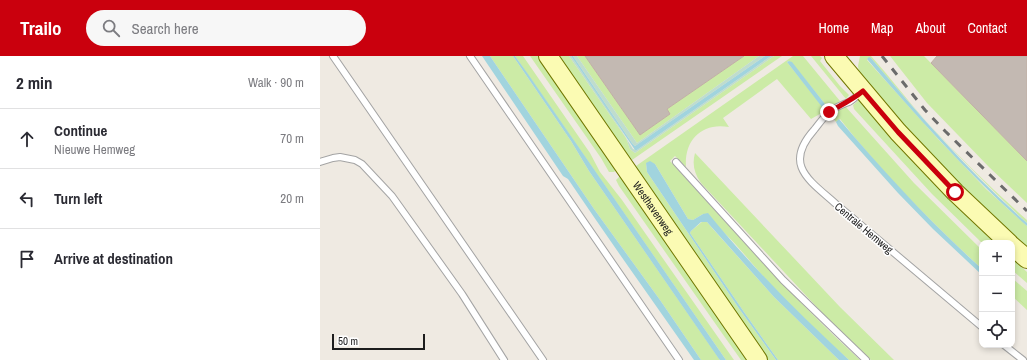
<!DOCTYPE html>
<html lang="en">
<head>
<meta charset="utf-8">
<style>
	:root { --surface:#fff; --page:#f7f7f7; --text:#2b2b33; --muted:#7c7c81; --line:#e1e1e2; --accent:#ca000d }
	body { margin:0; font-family:"Archivo Narrow",sans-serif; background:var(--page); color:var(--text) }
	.controls { position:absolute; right:12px; bottom:12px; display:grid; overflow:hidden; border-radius:8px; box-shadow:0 2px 6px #0003 }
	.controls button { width:36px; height:36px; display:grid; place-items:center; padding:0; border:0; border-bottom:1px solid var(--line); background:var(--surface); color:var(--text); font:20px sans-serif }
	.scale { position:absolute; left:12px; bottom:10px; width:93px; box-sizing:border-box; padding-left:4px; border:2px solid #1d1d1d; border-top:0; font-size:11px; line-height:14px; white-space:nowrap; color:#1d1d1d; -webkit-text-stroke:3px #fff; paint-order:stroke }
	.stop { position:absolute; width:12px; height:12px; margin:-9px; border:3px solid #ca000d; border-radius:50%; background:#fff }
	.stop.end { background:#ca000d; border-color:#fff; box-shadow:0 1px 4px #0008 }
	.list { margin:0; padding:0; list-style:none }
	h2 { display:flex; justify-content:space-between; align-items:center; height:52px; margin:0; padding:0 16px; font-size:17px }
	h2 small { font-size:13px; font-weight:400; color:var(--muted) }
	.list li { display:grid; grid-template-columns:26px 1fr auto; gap:12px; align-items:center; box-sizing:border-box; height:60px; padding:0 16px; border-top:1px solid var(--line) }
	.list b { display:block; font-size:15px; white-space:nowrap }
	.list p { margin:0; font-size:13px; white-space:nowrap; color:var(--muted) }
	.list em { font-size:13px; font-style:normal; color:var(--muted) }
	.icon { flex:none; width:22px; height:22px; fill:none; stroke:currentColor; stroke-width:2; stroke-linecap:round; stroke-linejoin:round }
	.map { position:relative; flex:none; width:707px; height:304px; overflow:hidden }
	header { display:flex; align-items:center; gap:24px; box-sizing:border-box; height:56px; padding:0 20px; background:var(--accent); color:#fff }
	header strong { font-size:19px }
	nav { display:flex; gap:22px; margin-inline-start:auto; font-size:14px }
	.search { width:280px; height:36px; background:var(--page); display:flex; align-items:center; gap:10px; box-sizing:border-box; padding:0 14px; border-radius:22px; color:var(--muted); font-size:15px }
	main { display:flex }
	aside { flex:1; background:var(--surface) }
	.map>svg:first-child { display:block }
	.grass { fill:#cceba6; fill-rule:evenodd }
	.wetland { fill:#bfddcd }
	.water { fill:#a1d4de }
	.building { fill:#c3b9b2; stroke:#c1afa4 }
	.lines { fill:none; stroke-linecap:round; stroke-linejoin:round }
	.lane-casing { stroke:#a4a4a4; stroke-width:8 }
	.secondary-casing { stroke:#717701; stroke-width:20 }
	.lane { stroke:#fff; stroke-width:6 }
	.secondary { stroke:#fbfbb3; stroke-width:18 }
	.rail { stroke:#6b6b6b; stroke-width:3; stroke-dasharray:8 8; stroke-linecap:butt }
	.route { stroke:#ca000d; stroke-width:5 }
	.labels { text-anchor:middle; stroke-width:3; stroke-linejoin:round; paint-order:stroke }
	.street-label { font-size:11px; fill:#1d1d1d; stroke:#fff }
</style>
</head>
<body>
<header>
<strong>Trailo</strong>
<div class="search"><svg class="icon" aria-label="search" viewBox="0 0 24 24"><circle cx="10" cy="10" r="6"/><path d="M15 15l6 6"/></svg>Search here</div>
<nav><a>Home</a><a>Map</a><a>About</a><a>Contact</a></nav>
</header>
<main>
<aside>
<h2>2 min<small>Walk · 90 m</small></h2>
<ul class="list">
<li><svg class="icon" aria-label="ahead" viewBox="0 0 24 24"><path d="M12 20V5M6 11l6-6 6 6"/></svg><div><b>Continue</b><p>Nieuwe Hemweg</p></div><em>70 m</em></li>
<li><svg class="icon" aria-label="left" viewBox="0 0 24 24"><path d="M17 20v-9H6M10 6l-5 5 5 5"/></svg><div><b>Turn left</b></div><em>20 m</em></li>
<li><svg class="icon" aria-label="arrive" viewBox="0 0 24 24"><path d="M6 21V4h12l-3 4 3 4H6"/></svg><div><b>Arrive at destination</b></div></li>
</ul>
</aside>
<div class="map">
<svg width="707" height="304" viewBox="0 0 707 304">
	<rect width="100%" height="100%" fill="#efeae2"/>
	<path class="grass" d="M170,0H193L251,85L269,115L400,304H381L340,244L274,153Z
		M195,0H203L270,97L280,116L302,144L414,304H406Z
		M210,0H220L277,84L285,100L296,114L294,116H289L281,102Z
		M236,0H249L306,82L310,93L315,97L454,0H462L312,104L292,80Z
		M257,0H265L320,79L350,58L347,53L424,0H439L317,87Z
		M473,0H483L520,45L507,54L491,63L457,23L403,62L409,71C382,66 364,84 366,111L355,100L350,105C412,172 472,242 540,304H529C504,282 480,259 457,236C433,210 411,179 383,158L373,164L368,163L335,108L326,107L327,116L420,254L456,304H445L334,141L316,110ZM469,5L472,7L505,48L502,50L467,6Z
		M491,0H500L502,2L500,5L520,30L529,39L526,43Z
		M540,0H551C570,21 587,44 606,65C638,100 672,133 707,164V167C651,115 600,61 551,2H548L547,4L619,84L666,133L707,170V192C665,153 625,114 586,72C572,56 551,34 539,16L538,10Z
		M570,0H604L707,105V147L669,111L607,47Z
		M539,44L603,115L675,187H662L612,138L534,53L533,49Z
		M525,50L594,127L662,194V213C612,167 562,117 520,63L516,66L511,59Z
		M375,97L520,251L574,304H551L507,262L381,127C374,117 372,108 375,97Z
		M300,120L305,128L316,140L430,304H421L404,280L299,130L296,124Z
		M383,165L387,166L393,173L454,241L519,304H458L424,256L370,177L371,175Z
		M692,202L707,216V227L692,214Z
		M692,222L707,235V254L692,240Z"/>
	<path class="wetland" d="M249,0H251L291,58L313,93L317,94L451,0H454L315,97L310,93L306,82Z
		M253,0H257L317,87L439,0H445L315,90L312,87Z"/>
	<path class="water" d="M162,0H170L274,153L340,244L381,304H374C332,244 289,184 248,123L243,120Z
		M193,0H195L208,18L406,304H400L399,303L269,115L251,85Z
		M251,0H253L312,87L315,90L445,0H451L317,94H315Z
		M549,1L551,2C600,60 650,117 707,167V170C649,119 598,62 547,3Z
		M469,5L472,6L505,48L502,51L467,6Z
		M519,63C564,116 611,167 662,213V219L613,173L578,137L518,70L516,66Z
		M330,105L335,108L368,163L373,164L383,158L388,157C431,210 479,258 529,304H519L454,241L387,166H381L371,175L370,177L424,256L458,304H456L420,254L327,116L326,107Z"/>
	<path class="building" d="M265,0H424L347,53L350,58L320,79Z
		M617,0H707V105L611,7Z"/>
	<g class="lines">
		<defs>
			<path id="lane" d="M13,0L223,304
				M150,0L359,304
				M541,36C538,39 533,44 529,46C523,48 516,51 510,56C504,60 499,68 494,74C463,109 489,124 516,148L662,271
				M0,106L13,102L20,101L35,104L42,108L72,140L142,238L184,304
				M356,106L463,224L546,304
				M684,289L703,304"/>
			<g id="secondary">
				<path id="s1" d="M228,0L438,304"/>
				<path d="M514,0L578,76L635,136L689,187"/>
				<path d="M692,190L707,203"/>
			</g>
		</defs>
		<use href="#lane" class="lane-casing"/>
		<use href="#secondary" class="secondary-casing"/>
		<use href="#lane" class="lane"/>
		<use href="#secondary" class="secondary"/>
		<path class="rail" d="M562,0L605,54L625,75L707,155"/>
	</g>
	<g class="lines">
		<path class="route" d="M509,56C521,49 532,44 543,35L578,76L635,136"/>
	</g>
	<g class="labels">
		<g class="street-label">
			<text dy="4" stroke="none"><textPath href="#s1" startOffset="185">Westhavenweg</textPath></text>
			<text transform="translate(544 172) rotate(40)" y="4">Centrale Hemweg</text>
		</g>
	</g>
</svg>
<div class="controls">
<button>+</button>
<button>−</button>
<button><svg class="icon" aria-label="locate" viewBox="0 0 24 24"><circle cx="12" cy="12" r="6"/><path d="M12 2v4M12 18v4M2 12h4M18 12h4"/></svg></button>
</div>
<div class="scale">50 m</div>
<div class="stop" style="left:635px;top:136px"></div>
<div class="stop end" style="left:509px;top:56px"></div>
</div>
</main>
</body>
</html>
